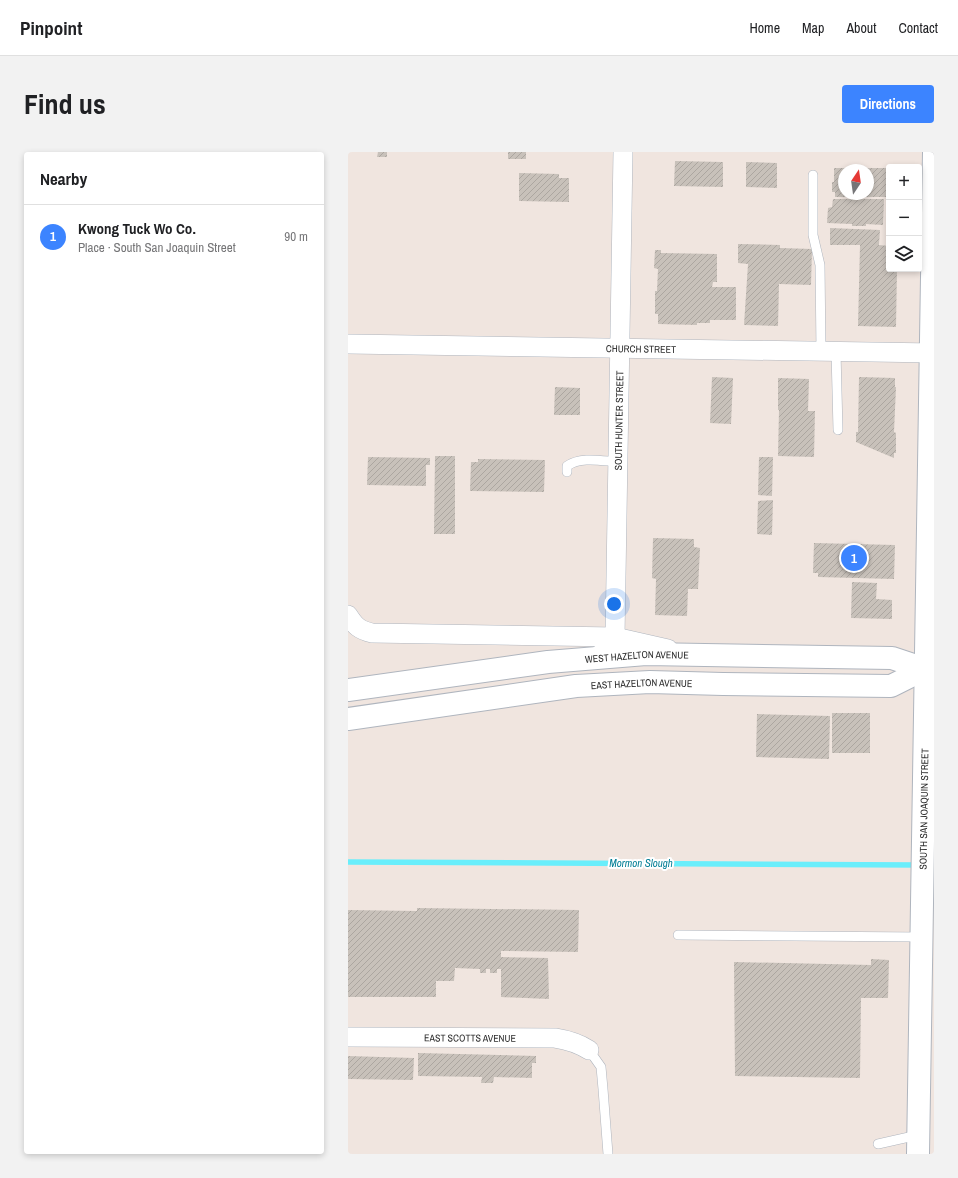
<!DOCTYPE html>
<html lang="en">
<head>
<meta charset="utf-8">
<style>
	:root { --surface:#fff; --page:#f2f2f2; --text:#202124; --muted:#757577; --line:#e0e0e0; --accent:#3c84ff }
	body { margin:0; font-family:"Archivo Narrow",sans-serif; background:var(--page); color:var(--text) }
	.controls { position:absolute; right:12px; top:12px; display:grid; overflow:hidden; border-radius:4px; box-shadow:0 2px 6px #0003 }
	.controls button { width:36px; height:36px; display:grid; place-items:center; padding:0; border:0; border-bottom:1px solid var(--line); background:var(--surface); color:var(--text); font:20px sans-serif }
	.compass { position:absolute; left:490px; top:12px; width:36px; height:36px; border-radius:50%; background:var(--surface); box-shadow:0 2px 6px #0003; rotate:13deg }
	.you { position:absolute; left:266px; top:452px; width:14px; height:14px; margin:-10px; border:3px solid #fff; border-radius:50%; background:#1a73e8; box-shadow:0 0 0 6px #1a73e833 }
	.badge { display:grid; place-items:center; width:26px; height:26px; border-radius:50%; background:var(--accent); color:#fff; font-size:13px; font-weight:700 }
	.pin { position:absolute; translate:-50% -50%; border:2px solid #fff; box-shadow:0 1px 4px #0006 }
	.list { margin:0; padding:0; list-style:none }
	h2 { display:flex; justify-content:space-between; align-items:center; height:52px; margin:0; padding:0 16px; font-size:17px }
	h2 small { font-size:13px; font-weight:400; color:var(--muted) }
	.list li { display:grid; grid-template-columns:26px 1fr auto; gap:12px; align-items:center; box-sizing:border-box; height:64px; padding:0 16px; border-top:1px solid var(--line) }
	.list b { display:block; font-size:15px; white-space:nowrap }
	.list p { margin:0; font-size:13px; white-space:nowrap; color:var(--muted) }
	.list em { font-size:13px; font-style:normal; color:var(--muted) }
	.icon { flex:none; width:22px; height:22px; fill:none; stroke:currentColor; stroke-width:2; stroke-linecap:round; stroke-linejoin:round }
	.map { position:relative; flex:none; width:586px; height:1002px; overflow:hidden; border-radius:4px }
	header { display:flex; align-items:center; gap:24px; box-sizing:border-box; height:56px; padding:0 20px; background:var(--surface); border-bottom:1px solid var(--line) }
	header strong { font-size:19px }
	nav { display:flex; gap:22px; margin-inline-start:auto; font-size:14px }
	.intro { display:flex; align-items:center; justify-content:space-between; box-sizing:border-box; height:96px; padding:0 24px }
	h1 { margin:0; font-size:28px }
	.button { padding:10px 18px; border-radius:4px; background:var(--accent); color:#fff; font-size:14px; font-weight:700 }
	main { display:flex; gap:24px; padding:0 24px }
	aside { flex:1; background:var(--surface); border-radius:4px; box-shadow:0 2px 6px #0003 }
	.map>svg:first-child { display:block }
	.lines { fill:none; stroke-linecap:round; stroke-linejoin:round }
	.stream { stroke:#69eefb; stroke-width:5.5 }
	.building { fill:url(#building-hatch); fill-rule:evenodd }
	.service-casing { stroke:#afb5be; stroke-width:10 }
	.minor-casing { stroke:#afb5be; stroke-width:20 }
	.tertiary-casing { stroke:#afb5be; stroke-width:24 }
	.secondary-casing { stroke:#afb5be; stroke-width:24 }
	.service { stroke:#fff; stroke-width:9 }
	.minor { stroke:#fff; stroke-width:19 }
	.tertiary { stroke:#fff; stroke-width:22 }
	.secondary { stroke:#fff; stroke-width:22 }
	.labels { text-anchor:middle; stroke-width:4; stroke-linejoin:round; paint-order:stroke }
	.street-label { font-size:10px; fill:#2d2d2d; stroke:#fff }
	.water-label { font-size:11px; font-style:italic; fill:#037f96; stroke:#fff }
</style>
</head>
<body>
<header>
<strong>Pinpoint</strong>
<nav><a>Home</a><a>Map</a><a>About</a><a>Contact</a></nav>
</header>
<div class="intro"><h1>Find us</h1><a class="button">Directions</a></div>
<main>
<aside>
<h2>Nearby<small></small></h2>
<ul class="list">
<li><span class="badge">1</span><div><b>Kwong Tuck Wo Co.</b><p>Place · South San Joaquin Street</p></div><em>90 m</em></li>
</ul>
</aside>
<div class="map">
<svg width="586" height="1002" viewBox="0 0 586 1002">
	<defs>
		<pattern id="building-hatch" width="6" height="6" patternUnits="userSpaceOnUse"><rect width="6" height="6" fill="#c8c1ba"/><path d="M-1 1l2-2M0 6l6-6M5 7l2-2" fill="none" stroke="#aca6a0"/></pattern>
	</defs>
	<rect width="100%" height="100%" fill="#f0e5df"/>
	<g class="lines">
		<path class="stream" d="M0,710L570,713"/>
	</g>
	<path class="building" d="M30,0H39V5H29Z
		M160,0H178V7H160Z
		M327,9L375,10V35L326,34Z
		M398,10L429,11V36L398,35Z
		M486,16H540V45H487V40H484V30H486ZM496,18H520V42H496Z
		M171,21L211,22V26H221V50L171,49Z
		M485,47H536L535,73L518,72V74H504V72L479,71L480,56L484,55Z
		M482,76L532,78L531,93L541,94V117H549L548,175L510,174L512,93H482Z
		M390,92L432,93V96L464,97L463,133L431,132L430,174L396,173L400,112L390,111Z
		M307,98H313V101L369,102V130H365L364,135H388V168H362V171H349V173L310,172V162H307V139H309L310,117L306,116Z
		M364,225L385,226L383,272L362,271Z
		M511,225L547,226V235H548L546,280L548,281V301H546V306L508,290V280H510Z
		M430,226L461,227L460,259H467L466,305L430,304L431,258H430Z
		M207,235L232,236V263H206Z
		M87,304H107V382H86Z
		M20,305L82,306V313H78V334L19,333Z
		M411,305H425L424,344L410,343Z
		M130,307L197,308L196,340L122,339L123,310H130Z
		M425,348L424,383L409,382L410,349Z
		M305,386L346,387V395L352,396L350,437H340L339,464L307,463L308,427L304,426Z
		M466,391L547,393L546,427L470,425V421H465Z
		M504,430L529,431L528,447L544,448V467L503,466Z
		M484,561H522V601H484Z
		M409,562L482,564L481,607L408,605Z
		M69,756L231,758L230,800L153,799V805L200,806L201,847L153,845V817H149V821H142V817H138V821H132V817L107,816L106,829H88V845H0V758L69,759Z
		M523,807L541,808L540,846H513L512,926L387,924L386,810L523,813Z
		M70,901L188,904V911H184V926L146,925L145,931H133L134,925L70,924Z
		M0,904L66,906L65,928L0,927Z"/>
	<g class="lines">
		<defs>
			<path id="service" d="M465,23V83L472,113L473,199
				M488,200L490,278
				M219,320V314C233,304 254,309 271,310
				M330,783L574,785
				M241,898L253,915L255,937L260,1002
				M530,992L570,983"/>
			<g id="minor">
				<path id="s1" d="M0,192L586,201"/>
				<path d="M0,463C7,474 11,478 24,481L267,485L320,497"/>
				<path id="s2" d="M248,506L258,497L267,485L275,0"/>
				<path id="s3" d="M0,885L207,886C220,888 230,891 241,898"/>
			</g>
			<g id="tertiary">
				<path id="s4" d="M570,1002L586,0"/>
			</g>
			<g id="secondary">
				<path id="s5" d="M0,538L200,510L298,502L544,506L577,517"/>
				<path id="s6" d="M0,567L228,534L302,530L375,532L543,534L577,517H586"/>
			</g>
		</defs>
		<use href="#service" class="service-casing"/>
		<use href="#minor" class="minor-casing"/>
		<use href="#tertiary" class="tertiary-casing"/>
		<use href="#secondary" class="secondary-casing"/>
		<use href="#service" class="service"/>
		<use href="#minor" class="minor"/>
		<use href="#tertiary" class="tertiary"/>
		<use href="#secondary" class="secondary"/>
	</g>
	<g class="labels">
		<g class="street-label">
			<text dy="4" stroke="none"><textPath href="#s1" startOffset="293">CHURCH STREET</textPath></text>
			<text dy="4" stroke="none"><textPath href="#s2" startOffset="245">SOUTH HUNTER STREET</textPath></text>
			<text dy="4" stroke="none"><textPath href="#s5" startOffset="291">WEST HAZELTON AVENUE</textPath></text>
			<text dy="4" stroke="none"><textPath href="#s6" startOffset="296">EAST HAZELTON AVENUE</textPath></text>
			<text dy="4" stroke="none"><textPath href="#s4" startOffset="345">SOUTH SAN JOAQUIN STREET</textPath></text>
			<text dy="4" stroke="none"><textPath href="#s3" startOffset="122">EAST SCOTTS AVENUE</textPath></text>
		</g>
		<g class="water-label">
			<text x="293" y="715">Mormon Slough</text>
		</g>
	</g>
</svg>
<div class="controls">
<button>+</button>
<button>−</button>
<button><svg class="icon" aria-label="layers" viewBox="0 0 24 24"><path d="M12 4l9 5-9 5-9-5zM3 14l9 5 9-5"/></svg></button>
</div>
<svg class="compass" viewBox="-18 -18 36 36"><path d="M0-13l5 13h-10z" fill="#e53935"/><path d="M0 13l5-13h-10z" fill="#757577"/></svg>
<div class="you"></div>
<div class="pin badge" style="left:506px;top:406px">1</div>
</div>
</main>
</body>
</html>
